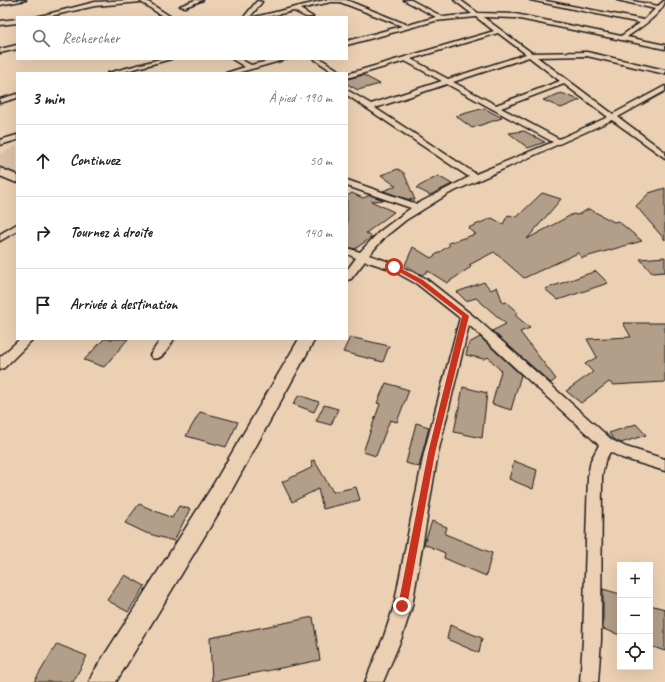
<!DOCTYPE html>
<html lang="fr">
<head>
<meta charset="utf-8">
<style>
	:root { --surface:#fff; --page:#f6f6f6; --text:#202124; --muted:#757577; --line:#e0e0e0 }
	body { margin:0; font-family:Caveat,sans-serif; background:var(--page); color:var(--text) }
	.controls { position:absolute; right:12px; bottom:12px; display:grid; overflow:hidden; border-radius:0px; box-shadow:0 4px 16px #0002 }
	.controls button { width:36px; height:36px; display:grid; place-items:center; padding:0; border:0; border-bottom:1px solid var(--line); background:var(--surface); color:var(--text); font:20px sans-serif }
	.stop { position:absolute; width:12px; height:12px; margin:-9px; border:3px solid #c8321e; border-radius:50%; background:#fff }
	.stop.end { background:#c8321e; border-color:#fff; box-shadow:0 1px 4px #0008 }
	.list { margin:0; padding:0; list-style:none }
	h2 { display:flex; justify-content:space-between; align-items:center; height:52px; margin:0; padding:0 16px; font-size:17px }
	h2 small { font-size:13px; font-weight:400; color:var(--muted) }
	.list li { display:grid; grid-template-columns:26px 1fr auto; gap:12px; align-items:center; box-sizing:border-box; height:72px; padding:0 16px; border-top:1px solid var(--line) }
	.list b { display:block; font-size:15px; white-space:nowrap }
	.list em { font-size:13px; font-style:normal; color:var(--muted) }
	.icon { flex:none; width:22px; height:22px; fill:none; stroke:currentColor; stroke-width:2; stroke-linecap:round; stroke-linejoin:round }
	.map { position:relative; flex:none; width:665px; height:682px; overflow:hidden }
	.search { position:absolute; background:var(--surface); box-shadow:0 4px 16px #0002; left:16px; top:16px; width:332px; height:44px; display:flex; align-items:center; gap:10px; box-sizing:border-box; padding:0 14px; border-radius:0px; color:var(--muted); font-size:15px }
	.panel { position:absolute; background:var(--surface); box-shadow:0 4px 16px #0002; left:16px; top:72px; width:332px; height:268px; border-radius:0px }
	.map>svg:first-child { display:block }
	.built { fill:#dbc1a6 }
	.building { fill:#b29e89; stroke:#1c1c1c }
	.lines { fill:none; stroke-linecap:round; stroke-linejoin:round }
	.street-casing { stroke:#1c1c1c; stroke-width:3 }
	.secondary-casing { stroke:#1c1c1c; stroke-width:3 }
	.street { fill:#ecd0b3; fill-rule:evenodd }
	.secondary { fill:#ecd0b3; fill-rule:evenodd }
	.route { fill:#c8321e }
</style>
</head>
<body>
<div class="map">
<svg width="665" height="682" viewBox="0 0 665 682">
	<rect width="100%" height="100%" fill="#ecd0b3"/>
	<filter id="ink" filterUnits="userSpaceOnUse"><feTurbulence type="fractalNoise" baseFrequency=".025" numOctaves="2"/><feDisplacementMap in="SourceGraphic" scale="8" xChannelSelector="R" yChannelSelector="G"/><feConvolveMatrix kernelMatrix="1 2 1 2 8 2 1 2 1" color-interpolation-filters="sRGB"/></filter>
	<g filter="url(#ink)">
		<path class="built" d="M17,146V174L0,166V154Z"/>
		<path class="building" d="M363,75L380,84L358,90L347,84V79Z
			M561,93L580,100L561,108L543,100Z
			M484,108L502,118L472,128L456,116Z
			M524,131L545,142L528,148L509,133Z
			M398,169L404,173L415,200L407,199L383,191L396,186L381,175Z
			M438,176L452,184L430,195L416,188Z
			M665,188V240L636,206L649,193Z
			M352,193L363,198L370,195L385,200L371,201L394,212L366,233L372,237L355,249L347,247V196Z
			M542,193L561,199L527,239L573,214L577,215L589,209L614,222L618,221L642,241L582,258L578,253L524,278L494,252L469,265L471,267L447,283L428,271L422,275L405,265L413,247L431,258L450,245L448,243L476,234L468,228L492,218L503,224L508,215L517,217Z
			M665,257V272L652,273L640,259Z
			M596,271L608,283L558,300L545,289Z
			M484,282L491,290L497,287L503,303L506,302L518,313L515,315L530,328L520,332L556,379L551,383L492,331L506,324L476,298L466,301L457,292Z
			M623,323H665V382L613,385L609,382L581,403L566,391L593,372L585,364L597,357L587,339L631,337Z
			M350,337L389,346L383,362L343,352Z
			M480,337L521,375L511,410L492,404L501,371L488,357L484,359L466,355L469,343Z
			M104,339H128L104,367L84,360Z
			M386,383L409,390L397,422L390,420L376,456L363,452L380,404L377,403Z
			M463,387L487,393L482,438L454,432Z
			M299,395L319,402L314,412L293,404Z
			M324,405L338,409L331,425L316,421Z
			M200,412L238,422L226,447L186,436Z
			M416,423L429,427L419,467L406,463Z
			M636,424L646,435L621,443L615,440L609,433Z
			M314,460L333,492L356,487L360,500L323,509L318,489L292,502L282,482L313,467L311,461Z
			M514,461L537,470L533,489L509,479Z
			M139,504L172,518L179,506L190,509L174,541L146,533L125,523Z
			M432,521L447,527L445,534L492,553L486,576L444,558L445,553L424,544Z
			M125,575L145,586L128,612L107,600Z
			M603,589L620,594V635L603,629Z
			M650,605L665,609V651L650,646Z
			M313,617L320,660L212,682L210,638Z
			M450,625L482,638L479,653L447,639Z
			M57,644L87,656L73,682H34Z"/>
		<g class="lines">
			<defs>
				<path id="street" d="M11,0H26L0,5V1Z
					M131,0H145L171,17H164L141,2L95,6L46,17H36L95,2Z
					M195,0H203L185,7L180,6Z
					M325,0H346L408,25L436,17L404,0H411L443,17L472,14L454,0H460L478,13L515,14L621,36L640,23L530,0H541L644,20L655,9L617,0H628L658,6L665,0C665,12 637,30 627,37L665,45V49L515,18L483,17L532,53L587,52L665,70V74L587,56L537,57L613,114L665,86V91L618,117L665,152V158L612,120L448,194L406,220L386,236L369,255L398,265L425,278L477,319L612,440L626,447L665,459V471L622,458L610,452L605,461L602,476L601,640L598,682H580L583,640L588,476L591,460L599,445L469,325L438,453L412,606L402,637L383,682H365L384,636L394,606L424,453L460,318L417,284L390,269L365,261L351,279L347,280V270L356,258L347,254V248L360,252L379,232L411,208L347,186V180L417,204L469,177L347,95V90L371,104L442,81L405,61L347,78V74L494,31L476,17L435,21L347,45V41L402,26L340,2H331L300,9L313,17H306L294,11L265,17H255ZM498,33L526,54L448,79L411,59ZM529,57L560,81L496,105L453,82ZM447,84L553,142L476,174L375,108ZM564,84L608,117L559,139L501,108Z
					M257,1L262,2L250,17H244Z
					M17,19V23L0,25V21Z
					M17,45V49L0,53V49Z
					M160,59H171L119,73H108Z
					M232,59H240L251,65L277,59H287L237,73H226L245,67Z
					M314,59H321L343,73H335Z
					M17,94V98L0,103V99Z
					M17,135V140L0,145V140Z
					M17,224V231L0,241V234Z
					M20,339H33L4,368L0,370V357Z
					M161,339H174C169,347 162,362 152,358L150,355Z"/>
				<path id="secondary" d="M0,168L17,175V183L0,176Z
					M299,339H315L224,504L116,682H89L93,673L210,490Z"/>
			</defs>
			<use href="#street" class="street-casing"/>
			<use href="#secondary" class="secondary-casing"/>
			<use href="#street" class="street"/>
			<use href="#secondary" class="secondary"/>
		</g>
	</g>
	<path class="route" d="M394,265L423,280L469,316L435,453L407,606L406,609L402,610L399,609L398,606L428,453L462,316L419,283L392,268L391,267Z"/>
</svg>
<div class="controls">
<button>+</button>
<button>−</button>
<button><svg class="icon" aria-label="locate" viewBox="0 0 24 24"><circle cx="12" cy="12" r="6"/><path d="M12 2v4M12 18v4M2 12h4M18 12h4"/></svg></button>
</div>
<div class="stop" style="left:394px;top:267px"></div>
<div class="stop end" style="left:402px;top:606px"></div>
<div class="search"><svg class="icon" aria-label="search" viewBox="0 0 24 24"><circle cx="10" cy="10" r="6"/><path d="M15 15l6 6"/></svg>Rechercher</div>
<section class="panel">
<h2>3 min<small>À pied · 190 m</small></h2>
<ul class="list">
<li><svg class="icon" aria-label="ahead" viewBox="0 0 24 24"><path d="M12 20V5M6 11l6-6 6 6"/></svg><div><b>Continuez</b></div><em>50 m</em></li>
<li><svg class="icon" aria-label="right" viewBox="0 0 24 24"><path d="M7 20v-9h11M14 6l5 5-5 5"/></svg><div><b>Tournez à droite</b></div><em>140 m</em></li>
<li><svg class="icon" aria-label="arrive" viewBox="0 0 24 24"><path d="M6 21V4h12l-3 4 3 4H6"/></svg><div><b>Arrivée à destination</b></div></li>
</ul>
</section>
</div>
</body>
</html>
